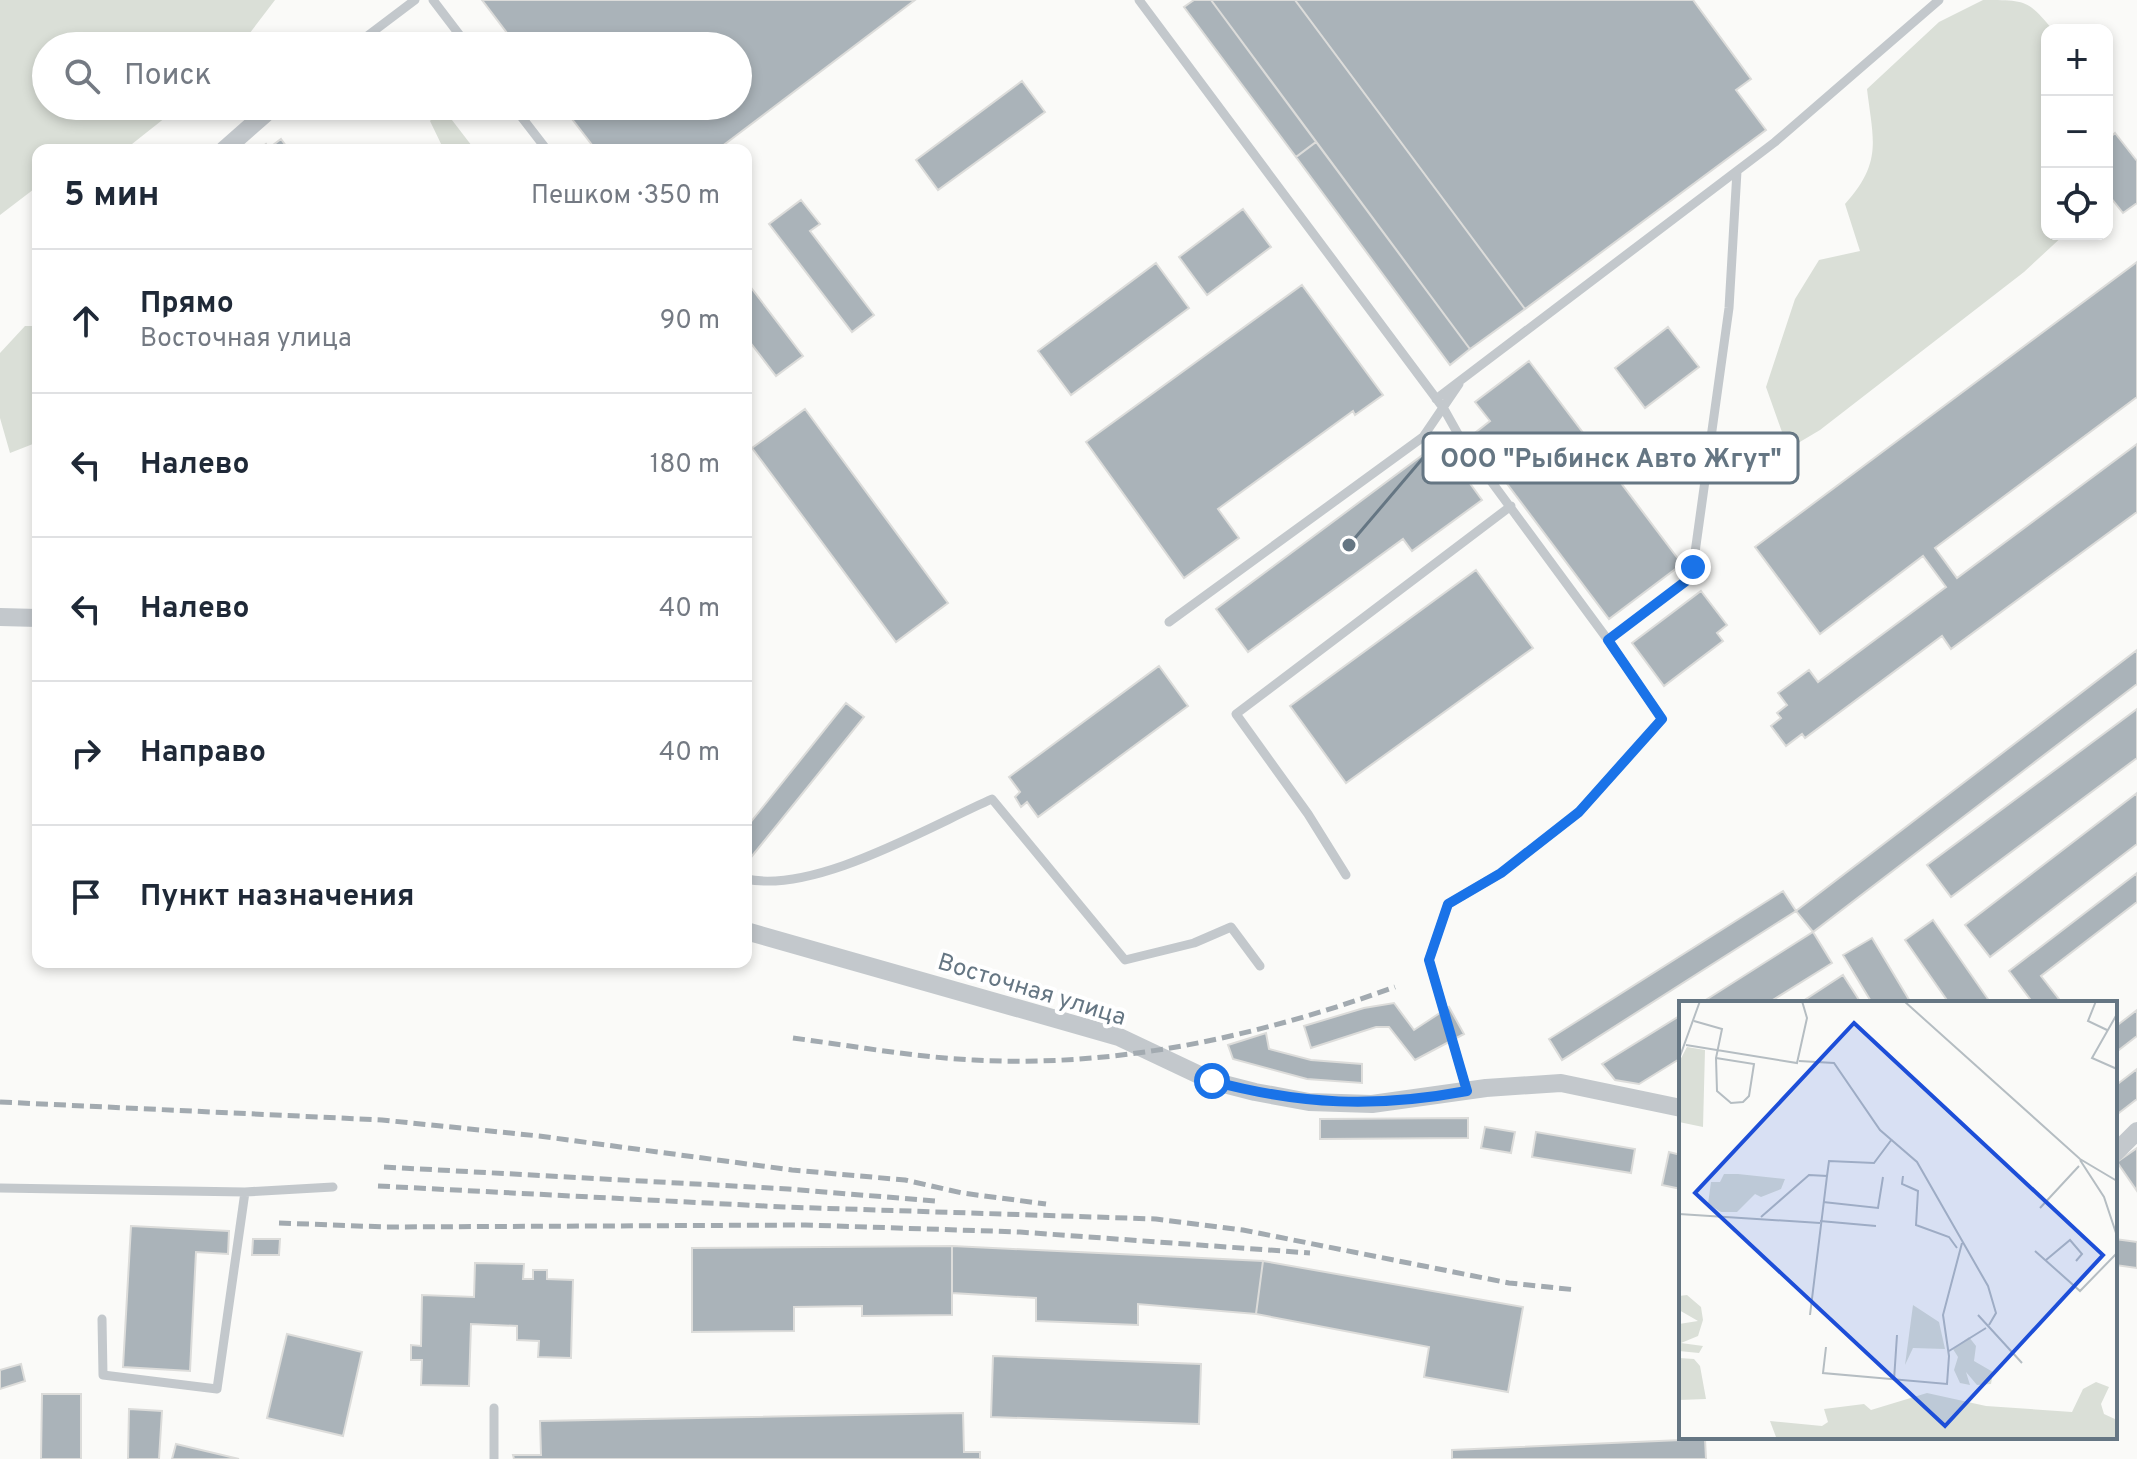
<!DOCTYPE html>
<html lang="ru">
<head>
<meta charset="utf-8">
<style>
	:root { --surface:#fff; --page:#f6f6f7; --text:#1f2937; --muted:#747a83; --line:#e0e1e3 }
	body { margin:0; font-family:Overpass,sans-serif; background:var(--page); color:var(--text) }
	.controls { position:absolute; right:24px; top:24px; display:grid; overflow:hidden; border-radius:16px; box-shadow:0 4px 12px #0003 }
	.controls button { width:72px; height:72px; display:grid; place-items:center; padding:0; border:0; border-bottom:2px solid var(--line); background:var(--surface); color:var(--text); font:40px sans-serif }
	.stop { position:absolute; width:24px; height:24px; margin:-18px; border:6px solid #1a73e8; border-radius:50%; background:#fff }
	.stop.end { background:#1a73e8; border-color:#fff; box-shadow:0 2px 8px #0008 }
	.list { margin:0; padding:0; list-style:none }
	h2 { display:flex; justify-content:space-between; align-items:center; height:104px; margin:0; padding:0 32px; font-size:34px }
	h2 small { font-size:26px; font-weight:400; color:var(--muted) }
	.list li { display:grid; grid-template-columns:52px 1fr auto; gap:24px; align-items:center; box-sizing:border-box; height:144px; padding:0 32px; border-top:2px solid var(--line) }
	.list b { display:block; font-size:30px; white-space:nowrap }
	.list p { margin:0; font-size:26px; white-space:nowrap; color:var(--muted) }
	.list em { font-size:26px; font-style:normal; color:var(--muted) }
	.icon { flex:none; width:44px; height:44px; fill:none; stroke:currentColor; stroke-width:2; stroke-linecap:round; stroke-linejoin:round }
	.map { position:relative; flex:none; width:2137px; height:1459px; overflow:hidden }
	.search { position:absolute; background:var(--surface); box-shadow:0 4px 12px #0003; left:32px; top:32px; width:720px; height:88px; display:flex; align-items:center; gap:20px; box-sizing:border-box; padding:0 28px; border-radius:44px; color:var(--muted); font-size:30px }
	.panel { position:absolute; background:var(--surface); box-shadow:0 4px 12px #0003; left:32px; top:144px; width:720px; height:824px; border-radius:16px }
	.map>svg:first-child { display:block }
	.green { fill:#dadfd7 }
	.building { fill:#aab3b9; stroke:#dcdcda; stroke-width:2 }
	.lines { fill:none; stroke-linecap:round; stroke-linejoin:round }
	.lane { stroke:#c3c8cc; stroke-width:9 }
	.street { stroke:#c3c8cc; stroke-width:18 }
	.rail { stroke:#a2aab0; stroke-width:5; stroke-dasharray:12 6; stroke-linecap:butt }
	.route { stroke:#1a73e8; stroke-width:10 }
	.labels { text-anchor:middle; stroke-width:8; stroke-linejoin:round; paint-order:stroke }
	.street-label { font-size:24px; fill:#657683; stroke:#fff }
	.inset-road { fill:none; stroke:#b5bdc2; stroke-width:2 }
	.view { fill:#1d4ed8; fill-opacity:0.15; stroke:#1d4ed8; stroke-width:4 }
	.inset-edge { fill:none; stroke:#657683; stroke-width:4 }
	.leader { fill:none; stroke:#657683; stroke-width:3 }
	.callout-dot { fill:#657683; stroke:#fff; stroke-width:3 }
	.callout { fill:#fff; stroke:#657683; stroke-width:3 }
	.callout-label { font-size:26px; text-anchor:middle; font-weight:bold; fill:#657683 }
</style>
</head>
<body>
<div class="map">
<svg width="2137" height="1459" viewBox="0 0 2137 1459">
	<rect width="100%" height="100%" fill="#fafaf8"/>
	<path class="green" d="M0,0H275L240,46H46V106H180L132,144L87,150H38V186L0,215Z
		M1983,0C2026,0 2028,0 2053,30H2047V234H2065L2024,272L1820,430L1788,449L1766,387L1795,299L1819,260L1860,251L1845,204C1883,162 1873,140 1867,89L1939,22Z
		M442,107L475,150H444L430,121Z
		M25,326H38V442L10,453L0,418V353Z"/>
	<path class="building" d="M482,0H915L717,150H596L562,106H738V46H517Z
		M1194,0H1211L1316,142L1296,157L1184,7Z
		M1211,0H1295L1525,309L1470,349Z
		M1295,0H1693L1751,79L1736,90L1766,130L1525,309Z
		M1022,81L1045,112L938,190L916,160Z
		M2115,133L2137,161V203L2123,213L2107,193V140Z
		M281,139L289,150H258L266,144L269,148Z
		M1316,142L1470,349L1450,365L1296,157Z
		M801,200L820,224L810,231L874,315L852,332L769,224Z
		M1243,209L1271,247L1207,295L1179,257Z
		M2137,262V397L1935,548L1957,578L2137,444V512L1951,649L1942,636L1805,738L1802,734L1786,746L1771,726L1781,718L1777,713L1787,705L1778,693L1809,670L1818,682L1946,587L1923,556L1820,634L1755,547Z
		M1156,263L1189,308L1071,395L1038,351Z
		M746,281L803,356L776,376L746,337Z
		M1302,285L1383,395L1355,415L1353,411L1218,509L1239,538L1184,578L1086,442Z
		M1668,327L1699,367L1645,408L1615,368Z
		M1529,361L1682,564L1609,619L1471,436L1490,421L1475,402Z
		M805,409L948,603L896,642L752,448Z
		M1440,442L1482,500L1412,551L1403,539L1248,652L1216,609Z
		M1476,570L1533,648L1346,783L1290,706Z
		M1701,591L1727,625L1717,633L1723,641L1664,686L1632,643Z
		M2137,650V684L1813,932L1796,911Z
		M1159,666L1188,706L1038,817L1027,802L1021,807L1015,797L1020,792L1009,777Z
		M846,703L864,717L748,861L746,828Z
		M2137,709V758L1951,897L1927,865Z
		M2137,793V844L1990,957L1965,925Z
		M2137,873V902L2041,976L2062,1003H2033L2009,971Z
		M1783,891L1796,911L1562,1060L1549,1039Z
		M1933,920L1990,1002L1988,1003H1949L1905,940Z
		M1813,932L1832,963L1768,1003H1701Z
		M1872,938L1911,1003H1872L1843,955Z
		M1843,975L1861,1003H1800Z
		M1394,1003L1414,1030L1449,1007L1464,1034L1415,1060L1389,1027H1376L1311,1048L1304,1026L1364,1008Z
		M2137,1010V1036L2115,1053V1027Z
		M1681,1015V1058L1639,1084L1615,1080L1602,1064Z
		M1266,1033L1269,1049L1311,1060L1362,1064V1083L1307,1079L1233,1059L1228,1045Z
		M2137,1069V1099L2115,1116V1086Z
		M1468,1118V1138L1320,1139V1119Z
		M1485,1127L1515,1132L1511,1153L1481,1148Z
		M1536,1132L1635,1149L1631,1173L1532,1157Z
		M2137,1148V1191L2117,1162Z
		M1669,1152L1681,1155V1189L1662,1185Z
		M131,1226L229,1231L228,1254L196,1252L190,1371L123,1367Z
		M253,1239H280L279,1255H252Z
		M2115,1239L2137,1242V1268L2115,1265Z
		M952,1246L1263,1261L1256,1314L1138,1304V1325L1036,1321V1298L952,1293Z
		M952,1246V1315L862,1316V1306L794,1307V1331L692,1332V1248Z
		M1263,1261L1523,1307L1508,1392L1424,1377L1429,1347L1256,1314Z
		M475,1263L524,1264L523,1279H533V1270H547V1279L573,1280L571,1358L538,1357L539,1341L517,1340V1326L471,1324L469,1386L421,1385L422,1360H411V1345L421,1346L422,1295L474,1297Z
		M287,1334L362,1352L343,1436L267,1418Z
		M993,1356L1201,1364L1199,1424L991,1417Z
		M21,1364L25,1381L0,1389V1370Z
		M42,1394H81V1459H41Z
		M129,1409L162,1411L159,1459H128Z
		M963,1413L964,1452H980V1459H514L513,1455H541L540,1421Z
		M1705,1439L1706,1459H1452V1450Z
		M176,1444L239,1459H172Z"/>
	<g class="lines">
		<path class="lane" d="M433,0L468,46
			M1139,0L1444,409L1463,443L1608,640L1686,581L1693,567L1729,308L1737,171
			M354,46L415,0
			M513,106L547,150
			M1436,399L1775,142L1939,0
			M1169,622L1423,437L1459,384
			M1346,875L1308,814L1236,714L1511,506
			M746,879C815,894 928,827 992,799L1125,960L1194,943L1231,927L1260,966
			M1467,1091L1429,960L1448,904L1501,873L1579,812L1662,719L1608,640
			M0,1188L245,1192L333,1187
			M102,1319L103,1375L217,1389L245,1192
			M494,1459V1408"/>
		<path class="street" d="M224,150L274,106
			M0,617L38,618
			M746,931L1119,1037L1212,1081L1255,1092L1309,1102L1372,1104L1486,1088L1561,1083L1681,1108
			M2115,1153L2137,1131"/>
		<path class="rail" d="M793,1038C853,1046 914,1057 974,1060C1119,1068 1259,1036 1395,987
			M0,1102L382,1120L539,1136L792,1170L905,1180L962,1193L1046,1204
			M384,1167L788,1189L935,1201
			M378,1186L784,1207L1156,1219L1243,1230L1509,1283L1577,1290
			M279,1223L386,1227L805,1225L1020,1232L1310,1253"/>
	</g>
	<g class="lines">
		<path class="route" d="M1212,1081C1301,1105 1376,1108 1467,1091L1429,960L1448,904L1501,873L1579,812L1662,719L1608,640L1686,581L1693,567"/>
	</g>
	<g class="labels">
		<g class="street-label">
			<text transform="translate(1032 989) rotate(17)" y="8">Восточная улица</text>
		</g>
	</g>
	<g transform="translate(1679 1001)">
		<rect width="438" height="438" fill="#fafaf8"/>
		<path d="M8,46L26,49L24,126L0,121V61ZM45,173H59L106,178L102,188L82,196L76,193L58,211H42L29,203L32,181H41ZM8,294L22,306L24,319L19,335L2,342L24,345L20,352L0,350V323L19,320L0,309V295ZM234,304L260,321L266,348L234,347L226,364ZM290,336L297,345L295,360L314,371L312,383L298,384L287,371L291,384L281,382L275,369L279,356L274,348ZM0,357L15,358L21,365L27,398L0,399ZM417,381L430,386L422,403L425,413L438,419V438H113L97,436L91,420L143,425L149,421L145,408L185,403L192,409L248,392L307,405L393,411L404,388Z" fill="#dadfd7"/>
		<path class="inset-road" d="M225,0L401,158L438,180M417,0L409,20L428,29M438,13L413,57L438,68M15,20L43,28L37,57L38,90L52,102L64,101L70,95L75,63L37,57M7,44L118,62L128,17L123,0M0,58L21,0M120,60L155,62L201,129L238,161L309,285L317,312L310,324M401,159L425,196L438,235M148,175L150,160L195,162L213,138M224,175L223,183L239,190L237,224L270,236L278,247M144,201L199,207L204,176M361,207L400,165M0,213L141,222M82,216L130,174L148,175L131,314M141,220L197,225M356,250L401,290L438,252M367,259L391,239L403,253L397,260M299,314L343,362M147,346L144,372L268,383L270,355L264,314L283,242M270,350L307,327M215,379L218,334"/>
		<path class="view" d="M175,22L424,254L266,425L16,192Z"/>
		<rect width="438" height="438" class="inset-edge"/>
	</g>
	<path class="leader" d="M1349 545L1423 458"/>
	<circle class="callout-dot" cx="1349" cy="545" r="8"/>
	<rect class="callout" x="1423" y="433" width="375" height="50" rx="8"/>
	<g class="callout-label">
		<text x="1611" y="467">ООО "Рыбинск Авто Жгут"</text>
	</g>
</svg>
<div class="controls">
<button>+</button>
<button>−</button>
<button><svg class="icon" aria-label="locate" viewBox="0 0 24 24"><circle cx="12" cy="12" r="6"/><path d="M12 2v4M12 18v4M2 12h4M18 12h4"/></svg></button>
</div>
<div class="stop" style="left:1212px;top:1081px"></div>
<div class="stop end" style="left:1693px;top:567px"></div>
<div class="search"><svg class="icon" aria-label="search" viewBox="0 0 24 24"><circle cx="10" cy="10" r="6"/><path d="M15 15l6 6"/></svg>Поиск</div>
<section class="panel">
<h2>5 мин<small>Пешком · 350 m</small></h2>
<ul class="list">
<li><svg class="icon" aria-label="ahead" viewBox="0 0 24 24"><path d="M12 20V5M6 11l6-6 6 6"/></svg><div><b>Прямо</b><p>Восточная улица</p></div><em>90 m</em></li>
<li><svg class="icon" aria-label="left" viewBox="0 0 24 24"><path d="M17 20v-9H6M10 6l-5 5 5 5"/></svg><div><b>Налево</b></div><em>180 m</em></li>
<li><svg class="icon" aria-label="left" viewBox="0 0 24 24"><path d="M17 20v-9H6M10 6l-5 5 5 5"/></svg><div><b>Налево</b></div><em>40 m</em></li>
<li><svg class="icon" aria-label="right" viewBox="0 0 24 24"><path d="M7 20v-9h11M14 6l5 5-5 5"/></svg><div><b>Направо</b></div><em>40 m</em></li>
<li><svg class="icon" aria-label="arrive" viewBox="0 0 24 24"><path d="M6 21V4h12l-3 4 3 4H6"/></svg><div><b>Пункт назначения</b></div></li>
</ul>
</section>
</div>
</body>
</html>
